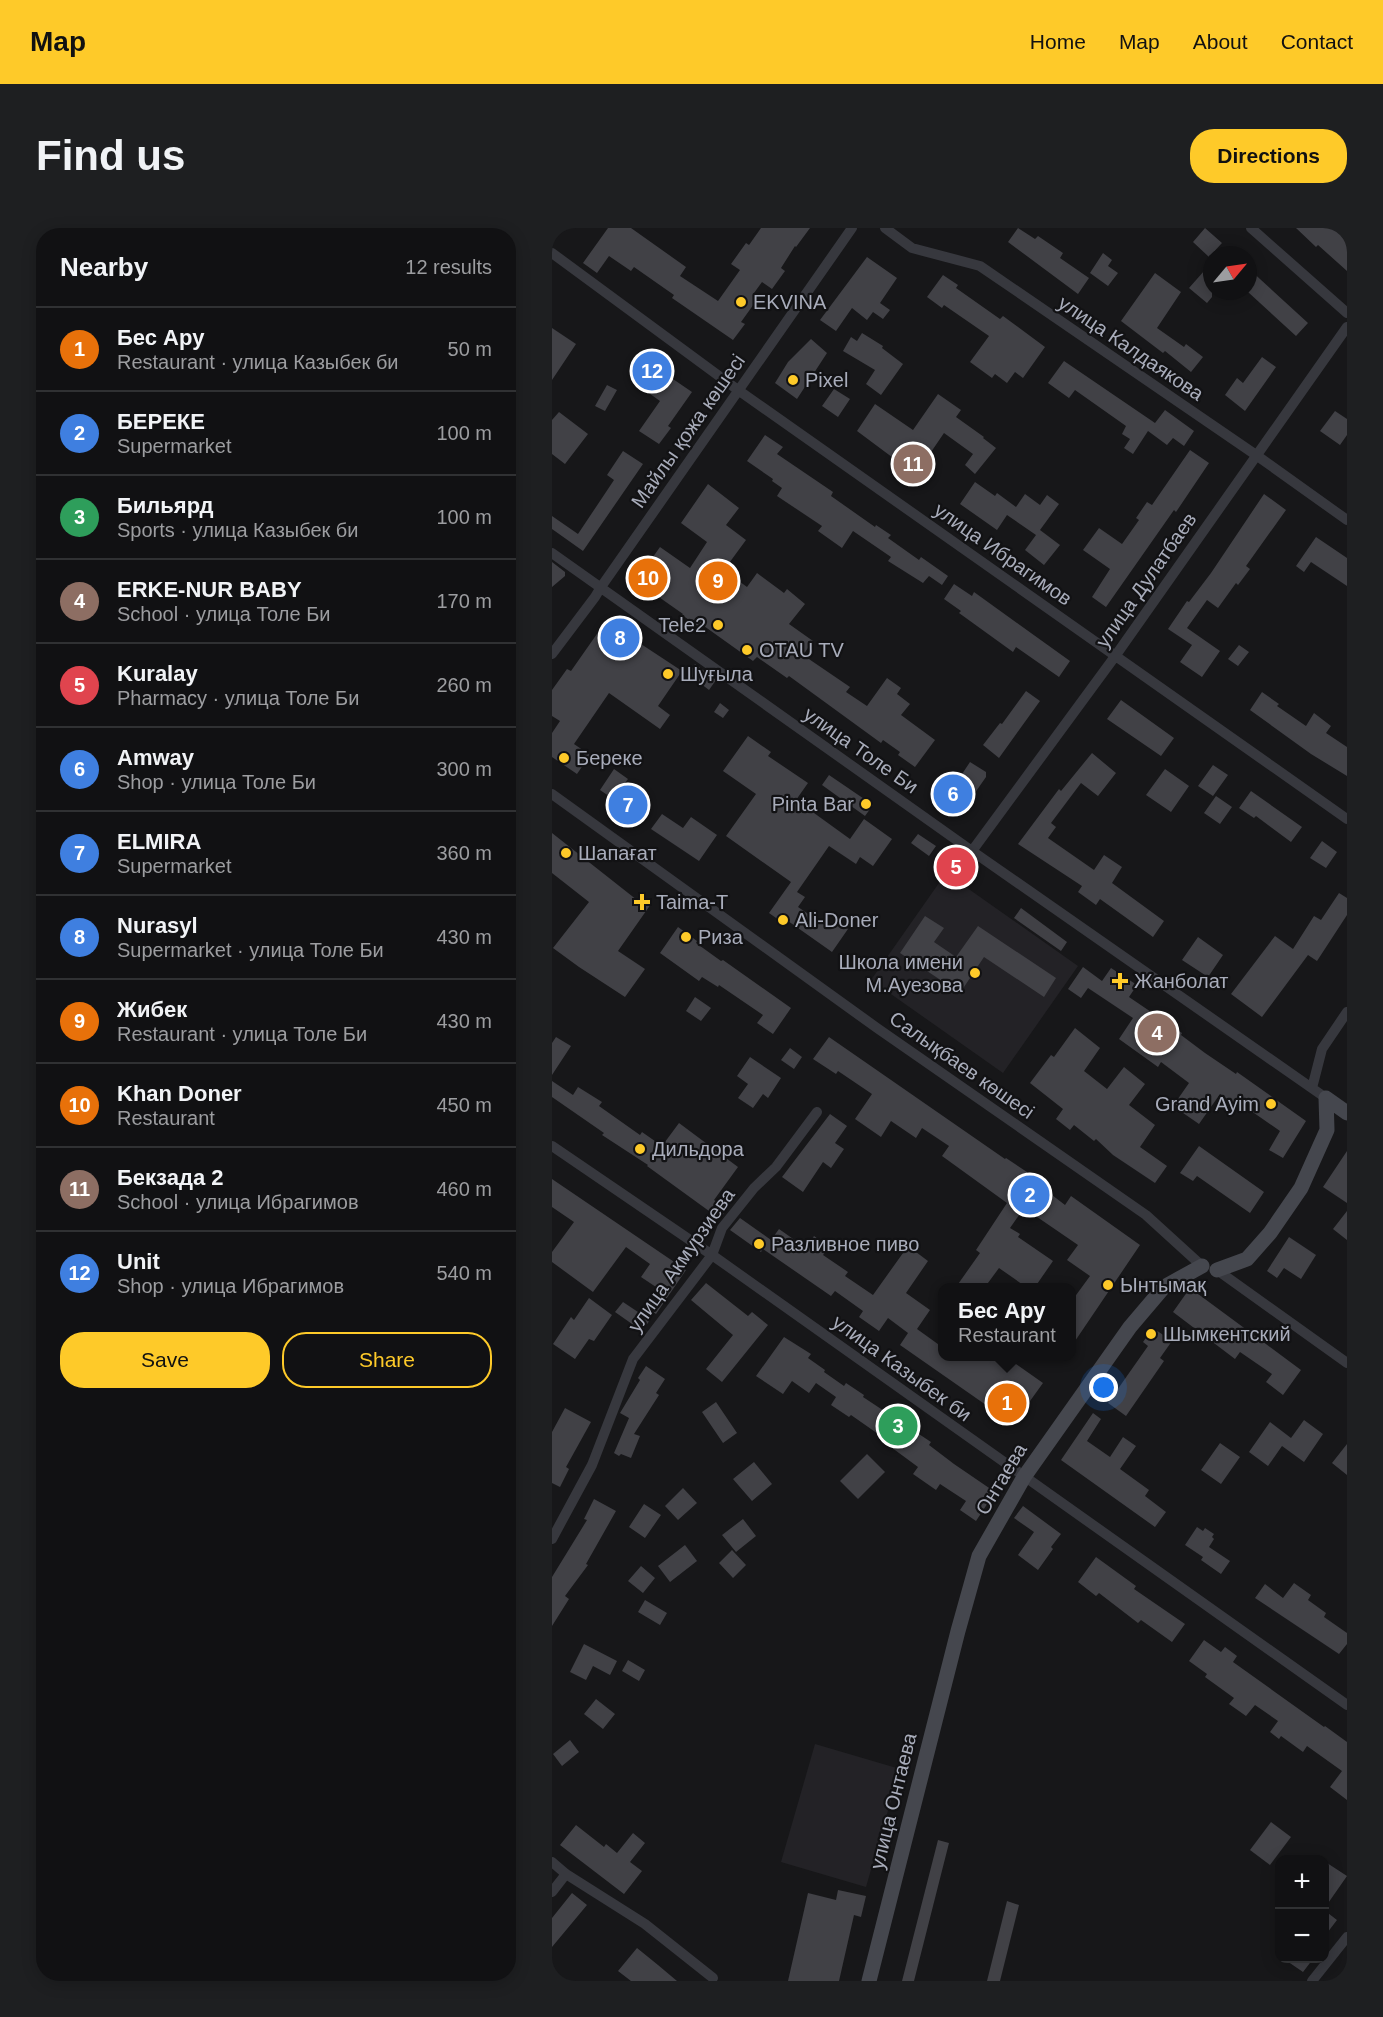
<!DOCTYPE html>
<html lang="en">
<head>
<meta charset="utf-8">
<style>
	:root { --surface:#111113; --page:#1e1f21; --text:#f1f3f6; --muted:#9c9da0; --line:#303133; --accent:#feca29 }
	body { margin:0; font-family:Helvetica,sans-serif; background:var(--page); color:var(--text) }
	.controls { position:absolute; right:18px; bottom:18px; display:grid; overflow:hidden; border-radius:12px; box-shadow:0 3px 15px #0003 }
	.controls button { width:54px; height:54px; display:grid; place-items:center; padding:0; border:0; border-bottom:2px solid var(--line); background:var(--surface); color:var(--text); font:30px sans-serif }
	.compass { position:absolute; left:651px; top:18px; width:54px; height:54px; border-radius:50%; background:var(--surface); box-shadow:0 3px 15px #0003; rotate:61deg }
	.you { position:absolute; left:552px; top:1160px; width:21px; height:21px; margin:-15px; border:4px solid #fff; border-radius:50%; background:#1a73e8; box-shadow:0 0 0 9px #1a73e833 }
	.badge { display:grid; place-items:center; width:39px; height:39px; border-radius:50%; background:var(--accent); color:#fff; font-size:20px; font-weight:700 }
	.pin { position:absolute; translate:-50% -50%; border:3px solid #fff; box-shadow:0 2px 6px #0006 }
	.popup { position:absolute; left:386px; top:1055px; width:138px; height:78px; box-sizing:border-box; display:grid; place-content:center; border-radius:12px; background:var(--surface); filter:drop-shadow(0 2px 4px #0005); font-size:20px; white-space:nowrap; color:var(--muted) }
	.popup b { font-size:22px; color:var(--text) }
	.popup::after { content:''; position:absolute; left:50%; top:100%; margin-left:-12px; border:12px solid transparent; border-top-color:var(--surface) }
	.list { margin:0; padding:0; list-style:none }
	h2 { display:flex; justify-content:space-between; align-items:center; height:78px; margin:0; padding:0 24px; font-size:26px }
	h2 small { font-size:20px; font-weight:400; color:var(--muted) }
	.list li { display:grid; grid-template-columns:39px 1fr auto; gap:18px; align-items:center; box-sizing:border-box; height:84px; padding:0 24px; border-top:2px solid var(--line) }
	.list b { display:block; font-size:22px; white-space:nowrap }
	.list p { margin:0; font-size:20px; white-space:nowrap; color:var(--muted) }
	.list em { font-size:20px; font-style:normal; color:var(--muted) }
	.actions { display:flex; gap:12px; padding:18px 24px }
	.actions a { flex:1; padding:14px 0; border:2px solid var(--accent); border-radius:24px; text-align:center; font-size:21px; color:var(--accent) }
	.actions .main { background:var(--accent); color:#111 }
	.map { position:relative; flex:none; width:795px; height:1753px; overflow:hidden; border-radius:24px }
	header { display:flex; align-items:center; gap:36px; box-sizing:border-box; height:84px; padding:0 30px; background:var(--accent); color:#111 }
	header strong { font-size:28px }
	nav { display:flex; gap:33px; margin-inline-start:auto; font-size:21px }
	.intro { display:flex; align-items:center; justify-content:space-between; box-sizing:border-box; height:144px; padding:0 36px }
	h1 { margin:0; font-size:42px }
	.button { padding:15px 27px; border-radius:24px; background:var(--accent); color:#111; font-size:21px; font-weight:700 }
	main { display:flex; gap:36px; padding:0 36px }
	aside { flex:1; background:var(--surface); border-radius:24px; box-shadow:0 3px 15px #0003 }
	.map>svg:first-child { display:block }
	.built { fill:#232226 }
	.building { fill:#414146 }
	.lines { fill:none; stroke-linecap:round; stroke-linejoin:round }
	.minor { stroke:#37383e; stroke-width:10 }
	.secondary { stroke:#45474e; stroke-width:15 }
	.poi-dot { fill:#feca29; stroke:#121214; stroke-width:2 }
	.labels { text-anchor:middle; stroke-width:4.5; stroke-linejoin:round; paint-order:stroke }
	.poi-label { font-size:20px; fill:#a8acba; stroke:#121214; text-anchor:start }
	.street-label { font-size:20px; fill:#a8acba; stroke:#121214 }
</style>
</head>
<body>
<header>
<strong>Map</strong>
<nav><a>Home</a><a>Map</a><a>About</a><a>Contact</a></nav>
</header>
<div class="intro"><h1>Find us</h1><a class="button">Directions</a></div>
<main>
<aside>
<h2>Nearby<small>12 results</small></h2>
<ul class="list">
<li><span class="badge" style="background:#e8710a">1</span><div><b>Бес Ару</b><p>Restaurant · улица Казыбек би</p></div><em>50 m</em></li>
<li><span class="badge" style="background:#3f7fe0">2</span><div><b>БЕРЕКЕ</b><p>Supermarket</p></div><em>100 m</em></li>
<li><span class="badge" style="background:#2e9e5b">3</span><div><b>Бильярд</b><p>Sports · улица Казыбек би</p></div><em>100 m</em></li>
<li><span class="badge" style="background:#8d6e63">4</span><div><b>ERKE-NUR BABY</b><p>School · улица Толе Би</p></div><em>170 m</em></li>
<li><span class="badge" style="background:#e0444e">5</span><div><b>Kuralay</b><p>Pharmacy · улица Толе Би</p></div><em>260 m</em></li>
<li><span class="badge" style="background:#3f7fe0">6</span><div><b>Amway</b><p>Shop · улица Толе Би</p></div><em>300 m</em></li>
<li><span class="badge" style="background:#3f7fe0">7</span><div><b>ELMIRA</b><p>Supermarket</p></div><em>360 m</em></li>
<li><span class="badge" style="background:#3f7fe0">8</span><div><b>Nurasyl</b><p>Supermarket · улица Толе Би</p></div><em>430 m</em></li>
<li><span class="badge" style="background:#e8710a">9</span><div><b>Жибек</b><p>Restaurant · улица Толе Би</p></div><em>430 m</em></li>
<li><span class="badge" style="background:#e8710a">10</span><div><b>Khan Doner</b><p>Restaurant</p></div><em>450 m</em></li>
<li><span class="badge" style="background:#8d6e63">11</span><div><b>Бекзада 2</b><p>School · улица Ибрагимов</p></div><em>460 m</em></li>
<li><span class="badge" style="background:#3f7fe0">12</span><div><b>Unit</b><p>Shop · улица Ибрагимов</p></div><em>540 m</em></li>
</ul>
<div class="actions"><a class="main">Save</a><a>Share</a></div>
</aside>
<div class="map">
<svg width="795" height="1753" viewBox="0 0 795 1753">
	<rect width="100%" height="100%" fill="#171719"/>
	<path class="built" d="M394,645L526,738L451,845L319,752Z
		M263,1516L348,1541L314,1659L229,1634Z"/>
	<path class="building" d="M56,0H79L134,39L128,48L166,73L188,42L179,36L194,15L197,17L209,0H258L244,19L243,18L229,40L233,43L220,61L210,54L202,65L207,69L189,94L193,96L181,112L120,70L122,67L82,39L79,43L57,28L45,45L31,35Z
		M466,0L483,11L486,8L511,25L508,30L537,50L526,66L456,14Z
		M653,0L670,15L657,29L641,14Z
		M744,0H795V43L766,17L764,19Z
		M551,25L560,32L556,38L566,45L556,58L538,45Z
		M315,29L345,50L328,75L338,82L331,91L321,84L315,92L300,80L284,103L268,92Z
		M660,34V69L655,75L637,60Z
		M696,40L756,95L744,108L696,64Z
		M603,45L629,64L605,100L632,119L634,116L651,129L639,144L613,123L611,125L569,93Z
		M391,47L406,57L404,60L448,91L451,88L493,119L471,150L463,144L455,155L443,146L440,150L418,134L437,108L392,77L390,80L375,69Z
		M0,100L24,116L0,152Z
		M310,105L331,118L330,120L351,136L329,167L314,156L323,142L291,123L299,109L305,113Z
		M259,111L275,125L245,171L223,155L236,134Z
		M710,129L724,139L693,183L673,167L685,150L691,155Z
		M512,133L603,195L613,182L642,203L632,218L621,210L615,217L596,203L581,226L572,220L578,211L570,206L574,198L523,162L517,170L496,155Z
		M99,136L140,164L116,198L119,200L107,216L87,203L108,173L84,156Z
		M55,157L65,162L53,183L43,178Z
		M282,161L298,171L286,189L270,178Z
		M386,166L409,182L404,189L432,209L431,210L444,220L423,246L413,237L421,226L392,205L377,227L382,230L368,250L305,203L323,176L361,202Z
		M783,183L795,191V207L788,217L768,203Z
		M7,184L36,206L13,236L0,226V192Z
		M213,207L231,219L225,226L281,264L279,268L323,299L324,297L339,307L336,310L367,332L369,329L396,348L390,357L377,348L371,355L336,333L339,329L301,303L290,320L266,303L270,298L225,268L230,260L220,253L221,251L195,233Z
		M638,222L657,235L624,284L622,282L554,379L540,369L558,341L531,322L547,300L570,316L587,292L584,290L595,274L600,277Z
		M71,223L91,236L31,323L0,301V288L26,306L62,252L55,247Z
		M423,254L443,268L445,265L464,279L473,266L488,277L495,267L507,276L488,302L508,317L492,337L473,322L484,307L455,287L445,302L408,276Z
		M156,256L187,280L174,297L194,312L172,342L195,359L205,345L232,365L235,361L253,376L237,396L261,413L251,427L298,459L294,464L315,478L335,450L349,460L345,466L358,476L349,487L383,512L363,539L346,527L348,524L331,512L329,515L237,448L235,450L205,429L201,433L152,398L150,401L130,387L131,386L84,353L108,319L138,340L155,314L129,295Z
		M712,266L734,282L694,338L698,341L686,357L684,355L666,380L655,372L635,400L668,423L650,449L628,434L640,417L616,401L635,373L637,374L659,345Z
		M764,309L795,330V358L759,334L752,344L744,338Z
		M0,334L13,344V348L0,359Z
		M402,356L420,368L422,364L518,433L507,449L464,419L461,424L407,385L409,383L392,371Z
		M54,393L130,443L106,478L118,487L108,501L57,465L22,516L38,527L25,546L0,529V505L8,493L0,488V462L15,441L19,443Z
		M687,417L697,424L686,438L676,431Z
		M143,436L164,452L157,462L136,446Z
		M474,463L488,473L447,530L431,517L448,495L450,496Z
		M710,464L727,476L725,478L754,498L762,485L779,498L774,505L795,519V548L759,526L698,482Z
		M569,472L622,510L609,528L555,491Z
		M168,475L177,482L171,490L162,484Z
		M196,508L219,524L216,528L256,555L244,572L298,611L312,591L340,611L321,638L308,629L304,636L277,618L245,664L253,669L246,679L277,700L283,691L296,701L280,724L236,693L234,697L217,685L239,654L174,608L204,566L171,543Z
		M540,525L564,545L546,568L529,555L499,595L504,599L496,610L542,642L552,627L570,639L560,655L612,693L601,709L548,671L544,677L526,664L530,658L466,616L507,561L509,563Z
		M418,534L434,544V549L411,582L388,564L401,548L406,552Z
		M661,537L676,547L661,568L646,558Z
		M62,541L76,551L70,559L91,573L80,588L66,578L67,575L48,562Z
		M613,541L637,558L619,584L594,567Z
		M277,547L321,577L313,588L270,557Z
		M699,563L750,599L739,614L704,588L702,590L687,580Z
		M664,568L680,579L668,596L652,585Z
		M110,586L131,600L139,589L165,607L147,633L99,601Z
		M0,605L85,672L88,668L99,676L66,723L93,741L73,769L27,739L1,720L37,674L0,645Z
		M366,606L384,618L377,628L359,615Z
		M770,613L785,624L774,640L758,630Z
		M403,632L424,647L416,658L395,643Z
		M787,665L795,670V687L765,733L756,727L710,789L679,766L723,708L741,721L762,688L769,692Z
		M469,680L515,714L509,723L462,690Z
		M373,688L392,700L382,714L404,729L426,698L504,750L492,769L432,729L408,765L348,725Z
		M126,699L145,713L144,715L169,733L171,732L239,780L221,806L205,795L211,787L167,757L166,759L150,749L147,753L108,725Z
		M646,709L671,727L656,749L630,732Z
		M531,739L550,753L559,740L585,757L577,769L630,805L629,807L653,825L684,846L685,844L754,893L731,930L717,922L728,903L692,878L690,881L668,866L647,896L621,878L637,855L609,834L606,839L567,811L581,790L536,760L529,770L516,761Z
		M143,769L159,780L149,793L134,783Z
		M523,800L548,820L532,843L555,861L572,839L593,856L577,877L603,897L588,919L615,938L603,955L561,927L544,911L542,913L522,897L518,902L504,891L511,881L478,855L499,827L502,829Z
		M4,809L19,818L0,847V815Z
		M277,809L453,931L454,930L475,944L474,947L513,977L519,968L588,1017L519,1119V1074L538,1048L515,1032L526,1017L472,980L458,1000L468,1006L466,1009L501,1033L483,1059H474L447,1040L433,1059H404L428,1025L424,1022L455,975L390,928L397,918L370,900L364,910L339,893L329,909L303,891L320,866L286,843L284,846L261,831Z
		M238,820L250,829L242,841L229,832Z
		M198,829L229,850L216,870L211,866L201,880L186,870L196,856L185,848Z
		M0,853L21,867L26,859L50,874L47,878L88,907L90,904L110,918L127,895L186,939L162,972L175,981L168,991L95,938L96,937L50,907L52,905L0,869Z
		M278,886L295,898L283,915L292,921L279,940L271,934L251,964L230,949Z
		M647,918L712,964L698,985L645,948L641,953L628,945Z
		M795,923V975L771,959Z
		M0,951L134,1042L104,1086L95,1079L107,1061L89,1049L98,1036L74,1019L41,1064L0,1034V1024L22,994L0,979Z
		M795,983V1012L781,1001Z
		M188,990L219,1012L227,1001L254,1020L262,1008L277,1019L271,1027L296,1044L293,1048L321,1067L356,1018L376,1033L354,1065L378,1082L365,1101L390,1119V1128H466L463,1133L464,1136L491,1155L463,1194L436,1174L434,1177L348,1117L356,1105L336,1090L327,1103L307,1089L311,1083L283,1063L279,1068L211,1021L209,1024L178,1002Z
		M737,1009L764,1027L749,1051L732,1040L725,1050L715,1043Z
		M154,1055L196,1088L200,1084L216,1097L170,1154L154,1141L181,1107L139,1072Z
		M638,1060L749,1142L731,1167L714,1154L720,1146L688,1124L683,1131L621,1084Z
		M37,1070L60,1087L42,1113L37,1111L23,1131L1,1116L19,1089L22,1092Z
		M71,1074L98,1092L90,1103L63,1084Z
		M601,1100L620,1113L608,1130L612,1133L574,1188L556,1175L596,1118L591,1114Z
		M232,1109L259,1126L256,1130L273,1142L272,1144L292,1158L294,1155L312,1167L311,1169L379,1214L377,1217L402,1236L443,1264L424,1293L408,1282L414,1273L388,1256L384,1262L361,1246L366,1239L328,1211L329,1208L299,1187L297,1189L279,1177L284,1169L264,1155L257,1165L240,1153L231,1166L204,1148Z
		M94,1138L113,1151L104,1165L107,1167L82,1206L88,1208L79,1230L69,1226L67,1228L62,1225L77,1190L68,1185L88,1152L86,1150Z
		M164,1174L185,1205L171,1215L150,1184Z
		M13,1180L39,1194L14,1239L17,1241L8,1259L0,1255V1204Z
		M541,1185L549,1191L535,1213L558,1229L571,1209L584,1218L568,1241L597,1262L593,1268L614,1284L603,1299L509,1232Z
		M752,1192L771,1206L752,1234L730,1218L716,1238L697,1224L718,1194L739,1210Z
		M668,1215L688,1229L669,1256L649,1242Z
		M795,1216V1247L780,1235Z
		M315,1226L333,1244L306,1271L288,1253Z
		M202,1234L220,1256L200,1273L181,1251Z
		M131,1260L145,1275L126,1292L113,1278Z
		M42,1271L64,1283L34,1336L36,1337L13,1368L17,1371L0,1398V1349L35,1292L32,1291Z
		M92,1276L109,1287L93,1310L77,1299Z
		M471,1278L509,1306L499,1319L501,1321L486,1342L466,1327L482,1304L462,1290Z
		M191,1291L204,1308L184,1324L170,1307Z
		M645,1299L651,1303L653,1300L662,1306L660,1309L662,1311L657,1319L678,1333L669,1346L649,1332L651,1329L633,1317Z
		M133,1317L145,1333L118,1354L106,1338Z
		M180,1322L194,1337L181,1350L167,1335Z
		M544,1329L584,1358L582,1361L633,1396L620,1414L589,1392L586,1395L547,1365L544,1368L526,1354Z
		M89,1338L103,1350L91,1365L76,1353Z
		M742,1355L759,1367L756,1372L774,1385L772,1389L795,1405V1416L787,1426L703,1370L713,1356L731,1370Z
		M93,1372L115,1385L108,1397L86,1384Z
		M652,1412L669,1424L673,1419L685,1428L681,1434L772,1499L773,1498L795,1514V1572L778,1559L790,1543L755,1518L751,1524L729,1508L727,1511L718,1504L726,1493L703,1477L694,1488L677,1476L682,1470L653,1449L655,1446L637,1433Z
		M32,1416L65,1433L58,1447L41,1438L34,1452L18,1444Z
		M76,1432L93,1442L87,1453L70,1443Z
		M44,1471L63,1486L51,1501L32,1486Z
		M18,1512L27,1524L10,1538L1,1526Z
		M719,1594L739,1609L718,1637L698,1622Z
		M24,1597L52,1619L54,1616L65,1625L81,1605L93,1615L78,1634L90,1643L72,1666L8,1617Z
		M386,1612L397,1615L362,1753H350Z
		M772,1633L795,1648L772,1681Z
		M286,1662L314,1668L309,1689L302,1687L287,1753H236L256,1665L284,1672Z
		M20,1665L35,1677L0,1719V1690Z
		M455,1673L467,1677L448,1753H435Z
		M772,1682L785,1692L772,1709Z
		M85,1720L106,1737L125,1753H79L66,1743Z
		M732,1731H761L751,1744Z"/>
	<g class="lines">
		<path class="minor" d="M333,0L360,20L428,38L704,227L795,292
			M699,0L795,85
			M0,25L186,162L795,591
			M0,325L420,623L774,870
			M0,426L43,369L49,359L300,0
			M0,566L325,800L594,987L650,1038
			M420,623L564,427L795,99
			M760,860L770,821L795,784
			M0,918L160,1027L795,1477
			M665,1042L795,1135
			M0,1311L40,1237L81,1131L160,1027L170,1000L202,960L224,939L265,884
			M0,1634L14,1646L93,1696L161,1750
			M0,1664L14,1646
			M760,1753L795,1709"/>
		<path class="secondary" d="M774,870L795,885
			M665,1042L695,1031L718,1005L749,960L775,902L774,870
			M317,1753L406,1403L427,1328L472,1249L578,1099L612,1059L650,1038"/>
	</g>
	<g class="poi-dot">
		<circle cx="189" cy="74" r="6"/>
		<circle cx="241" cy="152" r="6"/>
		<circle cx="166" cy="397" r="6"/>
		<circle cx="195" cy="422" r="6"/>
		<circle cx="116" cy="446" r="6"/>
		<circle cx="12" cy="530" r="6"/>
		<circle cx="314" cy="576" r="6"/>
		<circle cx="14" cy="625" r="6"/>
		<path d="M87 665h6v6h6v6h-6v6h-6v-6h-6v-6h6z"/>
		<circle cx="231" cy="692" r="6"/>
		<circle cx="134" cy="709" r="6"/>
		<circle cx="423" cy="745" r="6"/>
		<path d="M565 744h6v6h6v6h-6v6h-6v-6h-6v-6h6z"/>
		<circle cx="719" cy="876" r="6"/>
		<circle cx="88" cy="921" r="6"/>
		<circle cx="207" cy="1016" r="6"/>
		<circle cx="556" cy="1057" r="6"/>
		<circle cx="599" cy="1106" r="6"/>
	</g>
	<g class="labels">
		<g class="poi-label">
			<text x="201" y="81">EKVINA</text>
			<text x="253" y="159">Pixel</text>
			<text x="154" y="404" text-anchor="end">Tele2</text>
			<text x="207" y="429">OTAU TV</text>
			<text x="128" y="453">Шуғыла</text>
			<text x="24" y="537">Береке</text>
			<text x="302" y="583" text-anchor="end">Pinta Bar</text>
			<text x="26" y="632">Шапағат</text>
			<text x="104" y="681">Taima-T</text>
			<text x="243" y="699">Ali-Doner</text>
			<text x="146" y="716">Риза</text>
			<text x="411" y="741" text-anchor="end">Школа имени<tspan x="411" dy="23">М.Ауезова</tspan></text>
			<text x="582" y="760">Жанболат</text>
			<text x="707" y="883" text-anchor="end">Grand Ayim</text>
			<text x="100" y="928">Дильдора</text>
			<text x="219" y="1023">Разливное пиво</text>
			<text x="568" y="1064">Ынтымақ</text>
			<text x="611" y="1113">Шымкентский</text>
		</g>
		<g class="street-label">
			<text transform="translate(579 120) rotate(34)" y="7">улица Калдаякова</text>
			<text transform="translate(136 203) rotate(-55)" y="7">Майлы қожа көшесі</text>
			<text transform="translate(451 326) rotate(35)" y="7">улица Ибрагимов</text>
			<text transform="translate(594 352) rotate(-55)" y="7">улица Дулатбаев</text>
			<text transform="translate(309 522) rotate(35)" y="7">улица Толе Би</text>
			<text transform="translate(410 837) rotate(35)" y="7">Салықбаев көшесі</text>
			<text transform="translate(129 1032) rotate(-55)" y="7">улица Акмурзиева</text>
			<text transform="translate(350 1140) rotate(36)" y="7">улица Казыбек би</text>
			<text transform="translate(449 1251) rotate(-59)" y="7">Онтаева</text>
			<text transform="translate(341 1573) rotate(-76)" y="7">улица Онтаева</text>
		</g>
	</g>
</svg>
<div class="controls">
<button>+</button>
<button>−</button>
</div>
<svg class="compass" viewBox="-18 -18 36 36"><path d="M0-13l5 13h-10z" fill="#e53935"/><path d="M0 13l5-13h-10z" fill="#9c9da0"/></svg>
<div class="you"></div>
<div class="pin badge" style="left:455px;top:1175px;background:#e8710a">1</div>
<div class="popup"><b>Бес Ару</b>Restaurant</div>
<div class="pin badge" style="left:478px;top:967px;background:#3f7fe0">2</div>
<div class="pin badge" style="left:346px;top:1198px;background:#2e9e5b">3</div>
<div class="pin badge" style="left:605px;top:805px;background:#8d6e63">4</div>
<div class="pin badge" style="left:404px;top:639px;background:#e0444e">5</div>
<div class="pin badge" style="left:401px;top:566px;background:#3f7fe0">6</div>
<div class="pin badge" style="left:76px;top:577px;background:#3f7fe0">7</div>
<div class="pin badge" style="left:68px;top:410px;background:#3f7fe0">8</div>
<div class="pin badge" style="left:166px;top:353px;background:#e8710a">9</div>
<div class="pin badge" style="left:96px;top:350px;background:#e8710a">10</div>
<div class="pin badge" style="left:361px;top:236px;background:#8d6e63">11</div>
<div class="pin badge" style="left:100px;top:143px;background:#3f7fe0">12</div>
</div>
</main>
</body>
</html>
